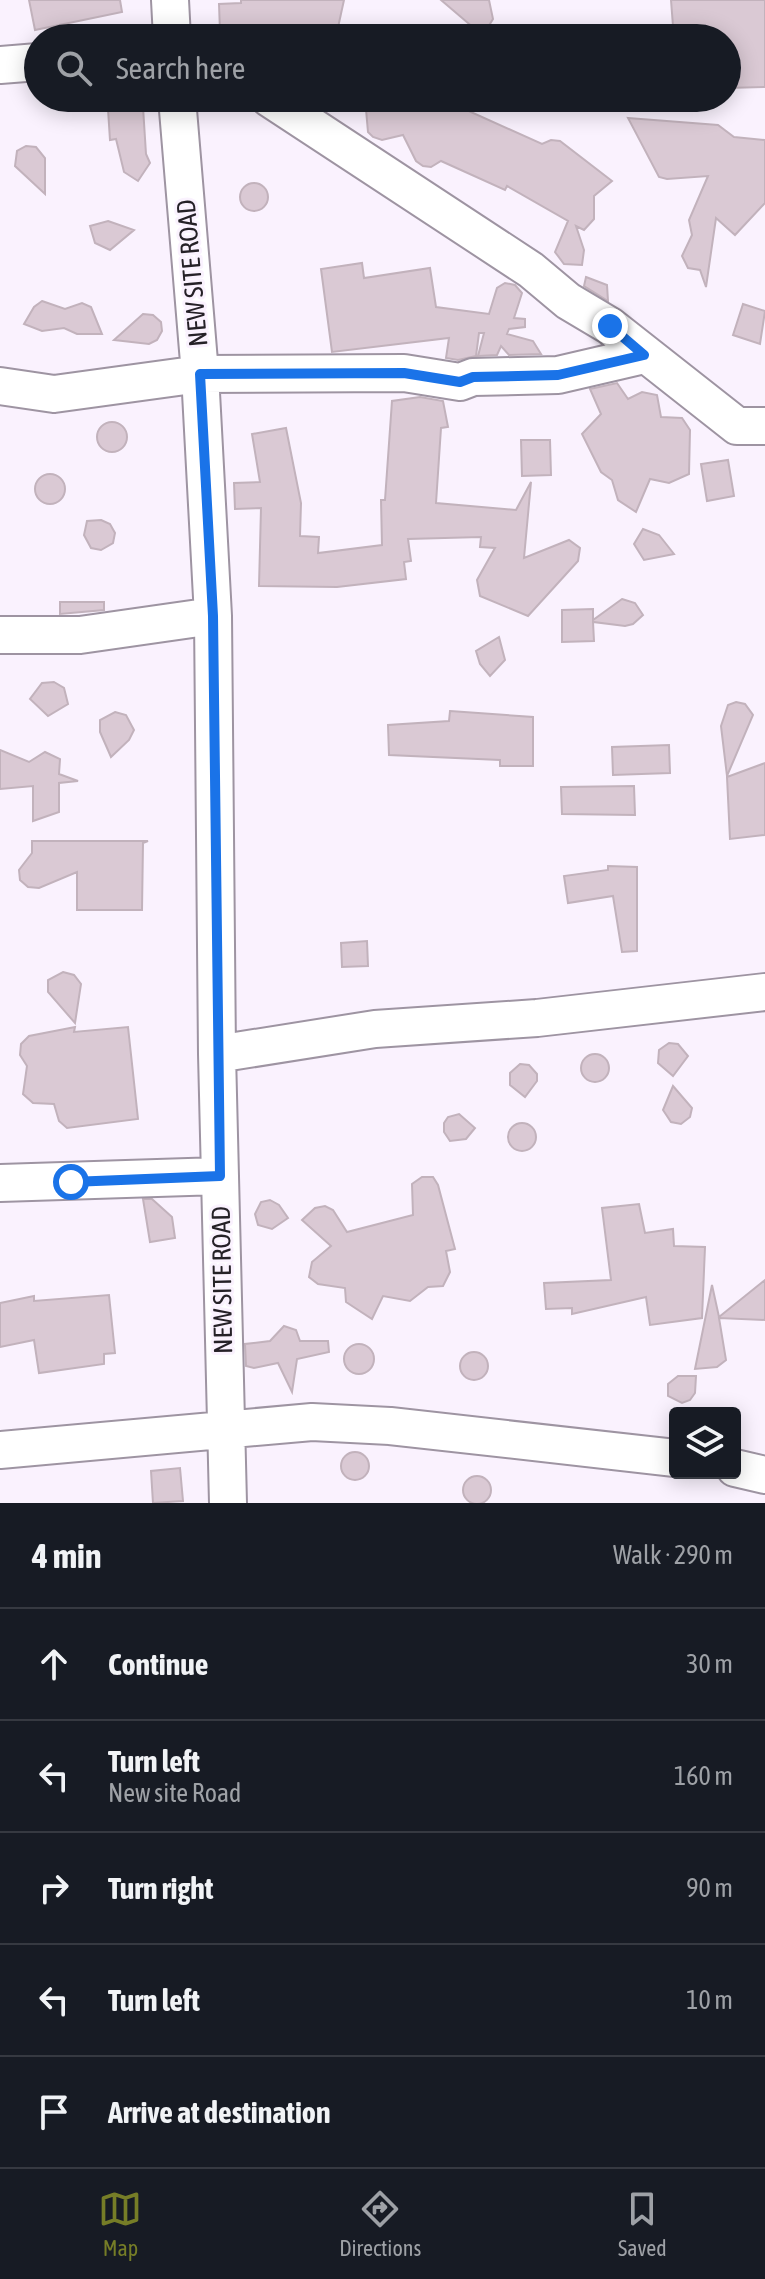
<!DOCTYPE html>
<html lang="en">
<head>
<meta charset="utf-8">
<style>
	:root { --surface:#171b24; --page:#242831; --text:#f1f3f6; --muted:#9ea1a6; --line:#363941; --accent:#767d27 }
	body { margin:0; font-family:"Asap Condensed",sans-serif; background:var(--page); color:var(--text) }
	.controls { position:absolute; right:24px; bottom:24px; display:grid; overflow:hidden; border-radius:8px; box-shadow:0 4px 20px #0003 }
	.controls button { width:72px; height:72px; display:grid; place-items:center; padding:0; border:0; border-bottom:2px solid var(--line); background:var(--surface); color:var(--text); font:40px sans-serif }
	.stop { position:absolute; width:24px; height:24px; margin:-18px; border:6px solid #1a73e8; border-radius:50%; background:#fff }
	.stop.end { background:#1a73e8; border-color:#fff; box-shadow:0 2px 8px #0008 }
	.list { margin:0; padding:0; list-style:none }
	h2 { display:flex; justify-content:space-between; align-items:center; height:104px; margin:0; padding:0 32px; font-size:34px }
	h2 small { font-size:26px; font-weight:400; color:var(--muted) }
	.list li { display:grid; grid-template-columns:52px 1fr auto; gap:24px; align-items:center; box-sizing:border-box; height:112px; padding:0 32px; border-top:2px solid var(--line) }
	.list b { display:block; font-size:30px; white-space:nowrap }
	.list p { margin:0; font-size:26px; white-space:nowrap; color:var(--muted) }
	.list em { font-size:26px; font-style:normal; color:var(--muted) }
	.icon { flex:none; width:44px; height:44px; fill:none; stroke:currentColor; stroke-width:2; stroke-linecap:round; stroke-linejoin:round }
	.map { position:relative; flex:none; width:765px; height:1503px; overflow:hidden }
	.search { position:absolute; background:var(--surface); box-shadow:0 4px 20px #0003; left:24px; right:24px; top:24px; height:88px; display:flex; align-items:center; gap:20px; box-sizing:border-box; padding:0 28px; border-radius:44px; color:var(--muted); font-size:30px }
	.sheet { height:664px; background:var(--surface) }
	nav { display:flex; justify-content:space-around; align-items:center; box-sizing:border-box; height:112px; border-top:2px solid var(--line); background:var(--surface); font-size:22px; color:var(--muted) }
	nav a { display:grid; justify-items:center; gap:4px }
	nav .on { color:var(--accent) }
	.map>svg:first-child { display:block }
	.building { fill:#dac9d4; stroke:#c2b2bc; stroke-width:2 }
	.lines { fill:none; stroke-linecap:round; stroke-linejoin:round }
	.minor-casing { stroke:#9e94a2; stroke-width:40 }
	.minor { stroke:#fff; stroke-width:36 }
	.route { stroke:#1a73e8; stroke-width:10 }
	.labels { text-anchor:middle; stroke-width:6; stroke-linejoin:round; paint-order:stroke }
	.street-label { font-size:26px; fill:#252127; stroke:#faf2fe }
</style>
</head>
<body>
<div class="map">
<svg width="765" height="1503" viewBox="0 0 765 1503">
	<rect width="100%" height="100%" fill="#faf2fe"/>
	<path class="building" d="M29,0H120L122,12L35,30Z
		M241,0H344L337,32L305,26L306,34L220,31L219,4L241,3Z
		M441,0H489L493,19L488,27L475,29Z
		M671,0H765V87L727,88V38H706L705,34L678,31L673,26Z
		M365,98H459L462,108L542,144L551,140L560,141L612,181L594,196V219L584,230L576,226L584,250L582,265L564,264L555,252L568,221L507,186L505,190L441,161L431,167L423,166L416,161L403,135L382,140L373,137L368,132Z
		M143,107L146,154L150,163L138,181L124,172L116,139L110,140L108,109Z
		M628,118L718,125L734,137L765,140V203L735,235L716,218L706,287L700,270L688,268L682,256L692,235L689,220L708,176L667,179L659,177Z
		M26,146L36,147L45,158V194L15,166L17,151Z
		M240 197a14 14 0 1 1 28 0a14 14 0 1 1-28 0Z
		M108,221L134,230L110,250L95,243L90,226Z
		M362,263L364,278L430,268L436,307L489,314L497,288L505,283L515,285L522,293L514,318L525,319V327L509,329L507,334L533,341L541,354L509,355L501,346L497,355L478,356L484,333H479L476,356L458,360L446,358L449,338L332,352L321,269Z
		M586,277L607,285L608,301L584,286Z
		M42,301L65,309L82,303L91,307L102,334H77L64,328L42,331L24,324L34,307Z
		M743,304L765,311L760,344L733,335Z
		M143,314L153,315L161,322L162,331L157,340L149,344L114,340Z
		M617,383L628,399L642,392L657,395L661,417L682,418L690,430L689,474L669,483L650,479L636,512L618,500L612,480L601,472L582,434L601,414L590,389Z
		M420,397L443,401L448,427L441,428L436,503L516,510L531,482L524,558L569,540L580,548L578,561L528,616L480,596L477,580L495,548L480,547L481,537L408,539L411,561L404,562L406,579L337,587L259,586L261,508L235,509L234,483L260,482L252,434L286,428L301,503L300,536L319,537L318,553L382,545L381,500H385L392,401Z
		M97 437a15 15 0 1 1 30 0a15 15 0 1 1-30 0Z
		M521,440H550L551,475L522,476Z
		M728,460L734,496L707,501L701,464Z
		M35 489a15 15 0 1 1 30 0a15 15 0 1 1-30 0Z
		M101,520L110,524L115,533L113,543L101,550L91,548L84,535L87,521Z
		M643,529L659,535L674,554L644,560L634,544Z
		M622,599L635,603L643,615L633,624L625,626L593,622L594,641L562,642V610L593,609V620Z
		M60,602H104V610L60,614Z
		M499,637L505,660L490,676L480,664L476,651Z
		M54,682L64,688L68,704L48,716L30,699L42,683Z
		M736,702L745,704L753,715L727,776L721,726L728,705Z
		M450,711L533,717V766H500V760L389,755L388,725L449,721Z
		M115,712L126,715L134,730L129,740L111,757L100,732V720Z
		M669,745L670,773L613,775L612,747Z
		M0,750L29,762L45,752L60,759L59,774L78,781L59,783V812L33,821V786L0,789Z
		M765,763V835L730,839L727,777Z
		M634,786L635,815L562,814L561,787Z
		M32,841H148L143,843L142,910H77V872L39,888L28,887L20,880L19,870L32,853Z
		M608,866L637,867V951L622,952L613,896L568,903L564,876L608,870Z
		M367,941L368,966L342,967L341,943Z
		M63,972L74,975L81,984L75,1023L48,992V980Z
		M75,1027L74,1032L128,1027L138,1119L67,1128L59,1121L54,1104L33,1103L23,1094L27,1066L20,1055L21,1044L29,1036Z
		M669,1043L678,1044L688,1056L673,1076L658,1063L659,1050Z
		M581 1068a14 14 0 1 1 28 0a14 14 0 1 1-28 0Z
		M520,1064L529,1065L537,1074V1081L525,1097L510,1085V1073Z
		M673,1086L692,1108L690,1117L681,1124L671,1122L663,1110Z
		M459,1114L475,1128L466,1139L450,1141L444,1132V1123L448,1117Z
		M508 1137a14 14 0 1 1 28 0a14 14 0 1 1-28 0Z
		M422,1177H433L438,1185L455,1249L446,1251L450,1272L443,1286L428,1287L410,1301L383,1296L372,1319L346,1302L345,1288L318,1284L309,1277L312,1262L331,1246L302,1220L315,1208L325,1206L333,1210L347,1232L413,1215L412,1184Z
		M143,1199H152L172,1217L175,1238L150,1242Z
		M270,1200L279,1205L288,1218L272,1229L258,1225L255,1214L261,1202Z
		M639,1204L645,1233L673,1229L674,1246L705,1247L702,1318L650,1325L646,1297L572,1314V1308L546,1309L544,1283L611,1280L602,1208Z
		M765,1280V1320L719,1318L726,1360L717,1367L695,1369L712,1285L719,1317Z
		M109,1295L115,1353L104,1354V1364L39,1373L34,1340L0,1347V1303L34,1296V1301Z
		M284,1326L296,1330L300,1341H328L329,1352L297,1359L292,1392L278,1363L254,1368L246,1366L245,1344L270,1341Z
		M344 1359a15 15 0 1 1 30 0a15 15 0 1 1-30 0Z
		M460 1366a14 14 0 1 1 28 0a14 14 0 1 1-28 0Z
		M678,1376H696L695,1393L690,1400L682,1403L668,1396V1384Z
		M341 1466a14 14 0 1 1 28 0a14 14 0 1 1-28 0Z
		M180,1468L183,1501L153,1503L151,1471Z
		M463 1490a14 14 0 1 1 28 0a14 14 0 1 1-28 0Z"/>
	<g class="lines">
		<defs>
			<path id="minor" d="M170,0L172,38
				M0,65L38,62
				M177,98L200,374L213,616L217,1054L228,1503
				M269,98L531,270L568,301L610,326L737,426H765
				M0,386L54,394L200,374L404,373L460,382L473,377L558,375L644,355
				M0,635H80L213,616
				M217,1054L375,1029L537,1018L765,992
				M0,1183L220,1176
				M0,1450L312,1422L390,1426L675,1458
				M735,1468L765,1475"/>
		</defs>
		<use href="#minor" class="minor-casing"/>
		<use href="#minor" class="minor"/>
	</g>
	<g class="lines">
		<path class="route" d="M71,1182L220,1176L213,616L200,374L404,373L460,382L473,377L558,375L644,355L610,326"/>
	</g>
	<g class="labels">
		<g class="street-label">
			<text transform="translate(192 273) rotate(-95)" y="9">NEW SITE ROAD</text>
			<text transform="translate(222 1280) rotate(-91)" y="9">NEW SITE ROAD</text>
		</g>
	</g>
</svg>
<div class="controls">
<button><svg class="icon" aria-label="layers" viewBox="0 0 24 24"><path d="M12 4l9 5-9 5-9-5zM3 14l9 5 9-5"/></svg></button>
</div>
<div class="stop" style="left:71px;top:1182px"></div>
<div class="stop end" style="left:610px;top:326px"></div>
<div class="search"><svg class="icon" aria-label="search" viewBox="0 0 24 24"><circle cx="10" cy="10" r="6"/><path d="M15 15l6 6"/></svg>Search here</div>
</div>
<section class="sheet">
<h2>4 min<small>Walk · 290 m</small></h2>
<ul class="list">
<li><svg class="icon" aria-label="ahead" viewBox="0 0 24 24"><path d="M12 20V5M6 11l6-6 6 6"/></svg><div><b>Continue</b></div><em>30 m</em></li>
<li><svg class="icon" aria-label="left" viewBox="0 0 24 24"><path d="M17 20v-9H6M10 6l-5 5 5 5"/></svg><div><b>Turn left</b><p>New site Road</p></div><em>160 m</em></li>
<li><svg class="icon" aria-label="right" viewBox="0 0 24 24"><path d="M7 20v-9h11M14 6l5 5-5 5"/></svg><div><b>Turn right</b></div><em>90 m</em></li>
<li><svg class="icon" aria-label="left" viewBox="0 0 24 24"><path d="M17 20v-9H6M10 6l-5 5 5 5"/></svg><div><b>Turn left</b></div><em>10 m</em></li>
<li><svg class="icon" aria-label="arrive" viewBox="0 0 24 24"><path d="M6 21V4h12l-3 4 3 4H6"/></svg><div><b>Arrive at destination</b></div></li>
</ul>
</section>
<nav>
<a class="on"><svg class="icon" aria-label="map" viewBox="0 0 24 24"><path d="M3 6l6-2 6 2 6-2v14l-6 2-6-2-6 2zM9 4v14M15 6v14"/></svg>Map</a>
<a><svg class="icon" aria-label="directions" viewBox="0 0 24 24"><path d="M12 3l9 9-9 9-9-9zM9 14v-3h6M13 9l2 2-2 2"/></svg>Directions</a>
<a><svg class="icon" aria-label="saved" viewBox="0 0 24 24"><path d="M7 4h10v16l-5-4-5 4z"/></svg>Saved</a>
</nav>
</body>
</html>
